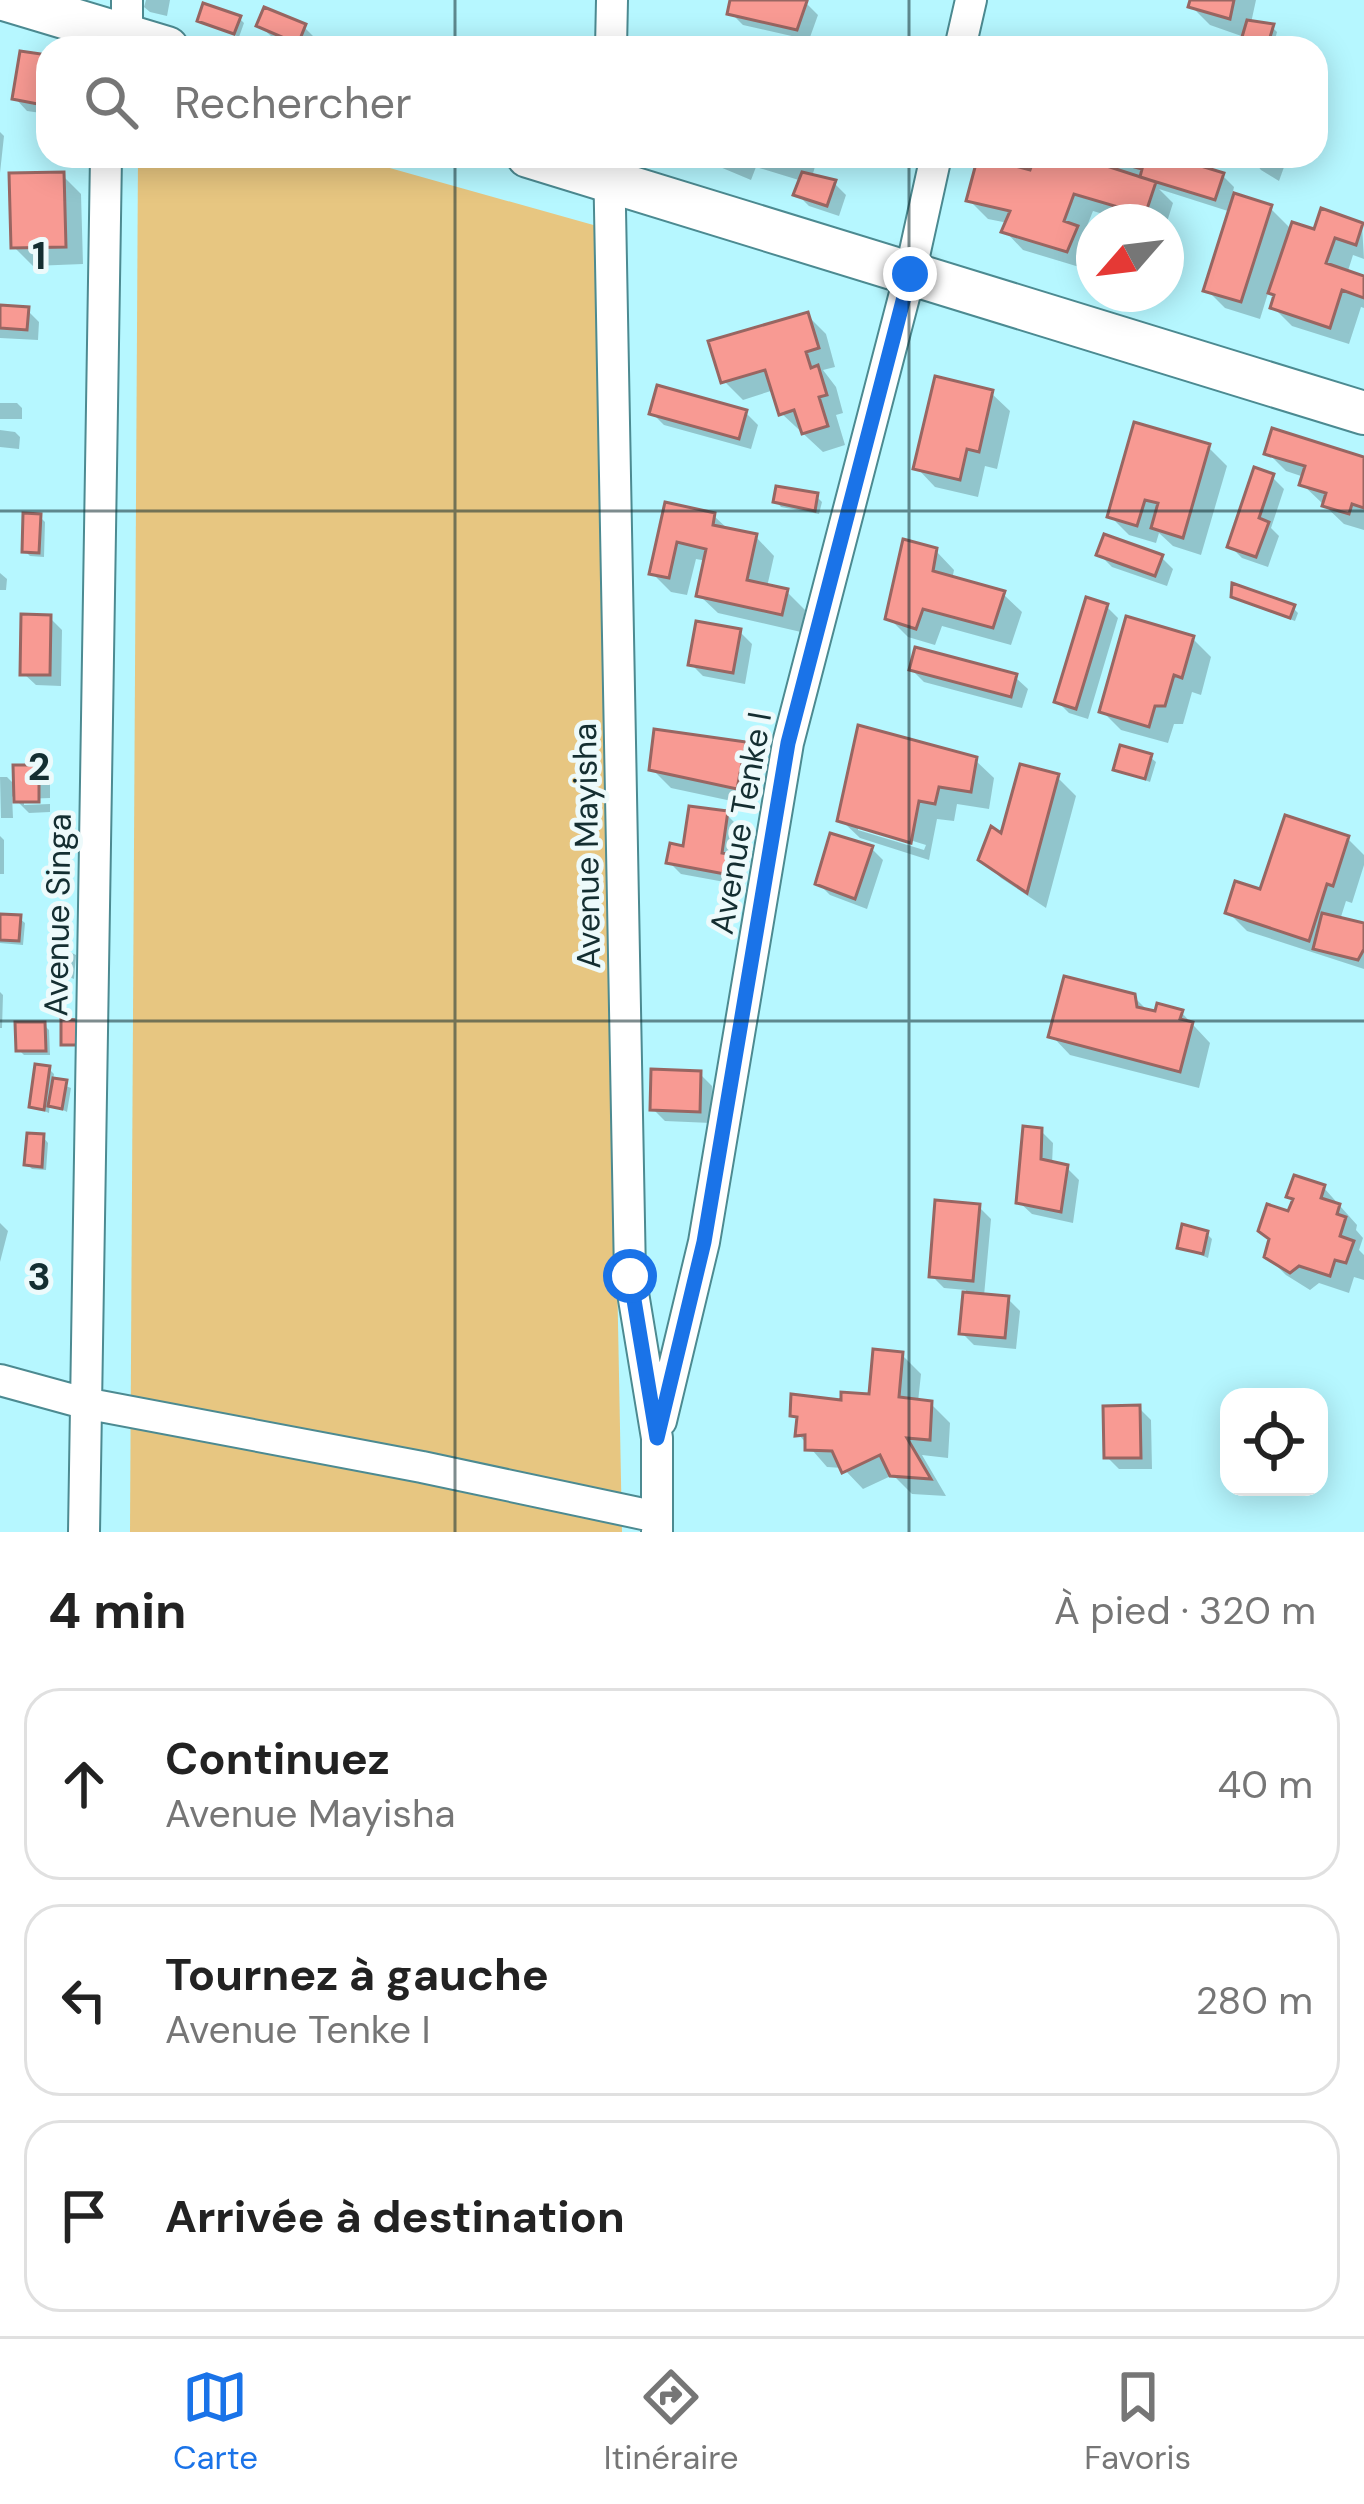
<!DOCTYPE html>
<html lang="fr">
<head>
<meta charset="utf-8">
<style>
	:root { --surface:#fff; --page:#f6f6f6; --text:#222; --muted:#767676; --line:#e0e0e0; --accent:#1a73e8 }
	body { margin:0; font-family:"DM Sans",sans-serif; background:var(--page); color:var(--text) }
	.controls { position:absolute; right:36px; bottom:36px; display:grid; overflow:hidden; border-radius:24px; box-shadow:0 6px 30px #0003 }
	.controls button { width:108px; height:108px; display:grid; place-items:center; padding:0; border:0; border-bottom:3px solid var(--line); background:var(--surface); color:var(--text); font:60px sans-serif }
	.compass { position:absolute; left:1076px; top:204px; width:108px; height:108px; border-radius:50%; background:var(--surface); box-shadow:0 6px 30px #0003; rotate:242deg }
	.stop { position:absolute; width:36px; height:36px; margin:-27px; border:9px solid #1a73e8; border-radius:50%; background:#fff }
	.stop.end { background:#1a73e8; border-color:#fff; box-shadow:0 3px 12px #0008 }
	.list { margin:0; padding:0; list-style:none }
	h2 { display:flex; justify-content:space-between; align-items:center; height:156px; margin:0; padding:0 48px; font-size:51px }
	h2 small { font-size:39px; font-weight:400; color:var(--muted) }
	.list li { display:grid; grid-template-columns:78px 1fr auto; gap:36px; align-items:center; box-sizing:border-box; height:192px; margin:0 24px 24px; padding:0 24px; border:3px solid var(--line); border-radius:36px }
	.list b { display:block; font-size:45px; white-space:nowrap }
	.list p { margin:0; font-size:39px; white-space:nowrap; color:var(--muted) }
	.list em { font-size:39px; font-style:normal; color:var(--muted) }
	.icon { flex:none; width:66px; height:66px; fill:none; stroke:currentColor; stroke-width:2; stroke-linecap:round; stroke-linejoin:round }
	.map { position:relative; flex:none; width:1364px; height:1532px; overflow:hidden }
	.search { position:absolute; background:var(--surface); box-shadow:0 6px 30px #0003; left:36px; right:36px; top:36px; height:132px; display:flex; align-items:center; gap:30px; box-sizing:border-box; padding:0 42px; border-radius:36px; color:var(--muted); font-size:45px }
	.sheet { height:804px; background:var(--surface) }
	nav { display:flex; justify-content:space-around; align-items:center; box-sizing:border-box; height:168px; border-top:3px solid var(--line); background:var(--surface); font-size:33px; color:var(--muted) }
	nav a { display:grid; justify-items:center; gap:6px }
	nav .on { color:var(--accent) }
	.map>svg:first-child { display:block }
	.green { fill:#e7c681 }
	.shadow { fill:#0003; fill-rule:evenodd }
	.building { fill:#f89a93; stroke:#986662; stroke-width:3 }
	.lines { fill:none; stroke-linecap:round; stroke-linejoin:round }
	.street-casing { stroke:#4c8a91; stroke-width:34 }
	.secondary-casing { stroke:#4c8a91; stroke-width:46 }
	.street { stroke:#fff; stroke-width:30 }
	.secondary { stroke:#fff; stroke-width:42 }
	.route { stroke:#1a73e8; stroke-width:15 }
	.grid { fill:none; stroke:#142e31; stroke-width:3; stroke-opacity:0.55 }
	.labels { text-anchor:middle; stroke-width:10; stroke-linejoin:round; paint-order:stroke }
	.street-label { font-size:33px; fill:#142e31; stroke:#edfafb }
	.grid-label { font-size:39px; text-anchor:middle; font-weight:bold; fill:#142e31; stroke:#edfafb; stroke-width:10; stroke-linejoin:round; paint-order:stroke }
</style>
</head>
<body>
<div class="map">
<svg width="1364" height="1532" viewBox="0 0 1364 1532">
	<rect width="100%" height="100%" fill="#b6f7ff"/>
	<path class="green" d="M138,156H347L597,226L622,1532H130Z"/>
	<path class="shadow" d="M146,0H170L167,16L150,12L144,7Z
		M733,0H793L806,3L818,15L809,40L743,25L731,13Z
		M1193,0H1256L1251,23L1272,27L1277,32L1273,47L1210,25L1191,6Z
		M239,18L244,23L239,37L200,20Z
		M259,25L304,27L316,39L312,48H297L272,37Z
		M48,58V114L27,111L15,98Z
		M0,132L4,136L0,173Z
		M709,156H818L812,177L834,183L846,195L839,216L809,206L797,194L802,181L756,167L751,180L720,167Z
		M1038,156H1067L1105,168L1093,156H1157L1222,175L1234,187L1232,196L1270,208L1292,230L1315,233L1362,225L1364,259L1353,255L1347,274L1364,279V308L1361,307L1349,344L1292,326L1273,307L1277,297L1269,290L1260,319L1225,308L1207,290L1231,212L1159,189L1173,203L1166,225L1130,222L1093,211L1083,236L1094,246L1086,269L1023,250L1005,231L1008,223L988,219L969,200L1032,173Z
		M1250,156H1288L1279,181L1261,170Z
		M62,175L81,194L83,264L33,266L14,247Z
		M0,308L27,310L39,322L38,340L0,338Z
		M807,315L826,334L835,367L823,370L836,387L843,413L836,415L845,445L823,452L781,413L774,390L743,400L724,381Z
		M991,393L1010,411L997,469L985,466L978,497L935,487L917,468Z
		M0,403H17L22,408V419H0Z
		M652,413H746L758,425L751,449L664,425Z
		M0,430L15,432L20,437L19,449L0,447Z
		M1208,447L1227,466L1201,555L1173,546L1159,533L1156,543L1129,535L1110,516Z
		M1268,453L1364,460V530L1344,524L1302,484L1304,477L1286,471Z
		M1272,477L1284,489L1271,528L1279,536L1268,567L1242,558L1230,546Z
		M816,496L822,502L819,514L781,507L776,501Z
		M667,505L714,516L730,531L756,537L774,556L767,587L787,592L805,610L801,632L718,613L699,595L707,561L696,559L687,595L671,592L652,573Z
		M40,517L45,522L44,557L30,556L25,551Z
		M936,551L954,570L952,580L1003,594L1022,612L1011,645L942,626L935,645L908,637L889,618Z
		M1100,555L1161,557L1173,569L1167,586L1112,567Z
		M0,573L7,579L6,590H0Z
		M1234,596L1293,608L1298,613L1295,621L1240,601Z
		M1106,606L1118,618L1088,719L1069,713L1057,701Z
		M50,618L62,630L61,686L36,685L23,673Z
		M740,632L752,644L745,684L703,676L691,664Z
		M1193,639L1211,657L1201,695L1192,692L1183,724H1174L1168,743L1121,730L1102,711Z
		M912,670L1015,677L1028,689L1022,708L924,682Z
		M744,745L763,764L755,806L671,788L652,769Z
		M1150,757L1156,762L1150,782L1116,769Z
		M975,760L994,778L989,809L957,804L954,821L937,819L929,860L860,838L841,820ZM858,824L926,845L924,850L858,830Z
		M38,768L50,780V798L24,799V805L50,804V812L29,813L12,796L13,818H1L0,777H7L16,786Z
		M1057,777L1076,796L1046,908L1001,878L982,859Z
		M726,814L738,826L734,859L744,870L741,885L681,874L669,862Z
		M0,836L4,840V874H0Z
		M1348,839L1364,855V865L1352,903L1346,901L1340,920L1364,926V969L1247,931L1228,912Z
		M871,848L883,860L867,909L830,895L818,883Z
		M0,917L19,918L25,923L23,945L0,943Z
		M64,949L76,955L74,979L62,974Z
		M0,992L3,995L2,1028H0Z
		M1134,997L1150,1013L1181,1012L1210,1043L1199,1088L1070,1055L1052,1036Z
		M44,1025L49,1030L50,1055H24L19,1050Z
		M49,1069L54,1074L53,1081L71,1088L67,1112L50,1103L49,1113L32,1106Z
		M700,1074L712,1086L711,1123L665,1121L653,1109Z
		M1041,1131L1053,1143L1052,1164L1067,1168L1079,1180L1073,1223L1032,1214L1019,1202Z
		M43,1137L48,1143L46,1170L32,1169L27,1164Z
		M1324,1188L1357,1225L1356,1230L1363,1238L1359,1250L1364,1255V1280L1354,1277L1349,1293L1319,1283L1310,1290L1286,1275L1267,1256L1290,1215L1295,1201L1290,1196Z
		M979,1207L991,1219L984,1296L1007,1298L1020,1311L1016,1349L974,1345L962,1333L966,1290L944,1288L932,1276Z
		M0,1223L8,1231L0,1262Z
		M1207,1234L1212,1239L1208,1258L1181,1247Z
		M902,1355L921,1374L918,1402L931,1404L950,1423L948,1458L922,1455L946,1496L912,1494L893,1475L863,1489L843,1468L827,1467L799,1435L800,1422L793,1415L872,1398Z
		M1139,1408L1151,1420L1152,1469H1119L1107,1457Z"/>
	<path class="building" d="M730,0H805L807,1L797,30L727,14Z
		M1190,0H1234L1230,19L1188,7Z
		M203,3L241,16L234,34L197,21Z
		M264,7L306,24L298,44L256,26Z
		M1247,20L1274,24L1268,44L1242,37Z
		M20,51L48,55V106L12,99Z
		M978,156L1030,170L1035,156H1076L1156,182L1145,215L1074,194L1064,221L1078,226L1067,252L1001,232L1010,211L966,201Z
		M1095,156H1168L1224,173L1215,200L1140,177L1142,169Z
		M64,172L66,247L11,248L9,173Z
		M802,172L836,180L827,206L793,195Z
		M1234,193L1272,205L1241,302L1203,291Z
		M1321,208L1363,223L1356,245L1335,238L1326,263L1364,276V298L1342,290L1330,328L1270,308L1274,295L1268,293L1292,222L1314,229Z
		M0,305L29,307L27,330L0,328Z
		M808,312L819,348L806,352L811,368L818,365L827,395L819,397L828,426L802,434L794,410L779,415L765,370L721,383L708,341Z
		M935,376L993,390L979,452L967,449L960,480L913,469Z
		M657,385L747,410L739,439L649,414Z
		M1134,422L1210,444L1183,538L1151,528L1158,503L1145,500L1137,526L1107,517Z
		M1272,428L1364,457V508L1352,504L1349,514L1322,506L1326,493L1299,485L1305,466L1264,454Z
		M1254,467L1274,474L1259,518L1269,522L1256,557L1227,547Z
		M776,486L818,493L815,511L773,502Z
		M665,502L715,513L713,525L757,534L747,580L788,589L782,615L696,596L706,549L677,542L669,578L649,574Z
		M23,513L41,514L39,553L22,552Z
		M1104,534L1163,555L1155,576L1096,555Z
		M903,539L937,548L933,571L1005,591L993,628L923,609L916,629L885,619Z
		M1232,583L1295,605L1290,618L1231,597Z
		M1086,597L1108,604L1076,709L1054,702Z
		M21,614L51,615L50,675H20Z
		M1126,616L1194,636L1182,678L1174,675L1165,706H1155L1149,727L1099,712Z
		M696,621L741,629L733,673L688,665Z
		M915,647L1017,674L1011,697L909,670Z
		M858,725L977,757L971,792L939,787L935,804L919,801L911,843L837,821Z
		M654,729L746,742L737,789L649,770Z
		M1120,745L1152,754L1145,779L1113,770Z
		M1020,764L1059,774L1027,893L978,860L991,826L1001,833Z
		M13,765H39V802H14Z
		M689,806L728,811L722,853L733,855L730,875L666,863L670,843L683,846Z
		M1285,815L1349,836L1333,886L1327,884L1309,941L1225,913L1235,881L1260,889Z
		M830,833L873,846L855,899L815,884Z
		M1322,913L1364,923V949L1358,960L1313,949Z
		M0,914L21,915L19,941L0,940Z
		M1064,976L1135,994L1137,1007L1155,1011L1157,1003L1183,1010L1180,1019L1193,1022L1180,1072L1048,1037Z
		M61,1019L78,1020L77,1045H61Z
		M15,1022H45L46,1051H16Z
		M35,1064L50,1066L44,1110L29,1107Z
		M651,1069L701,1071L700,1112L650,1110Z
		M53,1078L67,1080L62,1109L48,1106Z
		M1023,1126L1042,1128L1041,1159L1068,1165L1061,1212L1016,1203Z
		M27,1133L44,1134L42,1167L24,1165Z
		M1294,1175L1325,1185L1321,1198L1340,1204L1337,1214L1346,1217L1340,1236L1354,1241L1346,1263L1335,1260L1330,1276L1299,1266L1290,1273L1264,1257L1269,1239L1258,1231L1267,1204L1288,1211L1293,1199L1286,1197Z
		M935,1200L980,1204L973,1281L929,1277Z
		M1182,1224L1208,1231L1203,1254L1177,1248Z
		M963,1292L1009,1296L1005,1338L959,1334Z
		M873,1349L903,1352L899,1397L932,1401L930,1440L907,1438L931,1479L890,1476L880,1455L842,1473L832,1451L805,1450V1435L795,1436L797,1417L790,1416L791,1394L841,1400V1392L869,1394Z
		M1140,1405L1141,1458H1104L1103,1406Z"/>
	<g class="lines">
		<defs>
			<path id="street" d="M127,0V36
				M611,48L612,0
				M960,48L971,0
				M609,156L630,1275L657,1438V1532
				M0,1380L84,1403L422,1467L657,1517
				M661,1421L704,1242L788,743L910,274L936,156
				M84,1532L106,156"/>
			<path id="secondary" d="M7,0L167,48
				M528,156L1364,413"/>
		</defs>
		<use href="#street" class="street-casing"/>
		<use href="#secondary" class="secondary-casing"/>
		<use href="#street" class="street"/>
		<use href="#secondary" class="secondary"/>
	</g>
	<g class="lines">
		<path class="route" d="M630,1276L657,1438L704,1242L788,743L910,274"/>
	</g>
	<path class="grid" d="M455,0V48M909,0V48M455,156V1532M909,156V1532M0,511H1364M0,1021H1364"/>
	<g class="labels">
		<g class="street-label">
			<text transform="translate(740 823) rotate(-80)" y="12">Avenue Tenke I</text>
			<text transform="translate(586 846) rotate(-91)" y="12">Avenue Mayisha</text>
			<text transform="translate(57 915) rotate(-89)" y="12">Avenue Singa</text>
		</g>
	</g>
	<g class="grid-label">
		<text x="39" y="269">1</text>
		<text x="39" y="780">2</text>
		<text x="39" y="1290">3</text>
	</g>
</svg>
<div class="controls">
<button><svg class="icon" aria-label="locate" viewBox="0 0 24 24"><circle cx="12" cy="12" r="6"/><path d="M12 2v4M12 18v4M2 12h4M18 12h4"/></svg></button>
</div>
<svg class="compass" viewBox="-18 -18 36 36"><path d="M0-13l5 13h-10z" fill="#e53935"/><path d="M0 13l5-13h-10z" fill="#767676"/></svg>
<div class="stop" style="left:630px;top:1276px"></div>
<div class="stop end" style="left:910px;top:274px"></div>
<div class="search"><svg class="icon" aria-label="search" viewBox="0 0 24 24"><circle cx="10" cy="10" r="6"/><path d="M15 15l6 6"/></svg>Rechercher</div>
</div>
<section class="sheet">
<h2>4 min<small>À pied · 320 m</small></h2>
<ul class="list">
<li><svg class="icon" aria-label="ahead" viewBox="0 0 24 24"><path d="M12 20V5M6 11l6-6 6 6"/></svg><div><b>Continuez</b><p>Avenue Mayisha</p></div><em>40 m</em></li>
<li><svg class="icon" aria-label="left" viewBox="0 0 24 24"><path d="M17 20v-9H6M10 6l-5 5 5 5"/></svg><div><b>Tournez à gauche</b><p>Avenue Tenke I</p></div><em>280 m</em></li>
<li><svg class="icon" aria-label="arrive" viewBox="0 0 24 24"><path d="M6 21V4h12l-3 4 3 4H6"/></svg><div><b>Arrivée à destination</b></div></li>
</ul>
</section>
<nav>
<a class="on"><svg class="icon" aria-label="map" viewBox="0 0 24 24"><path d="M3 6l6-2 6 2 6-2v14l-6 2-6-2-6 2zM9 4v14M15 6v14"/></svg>Carte</a>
<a><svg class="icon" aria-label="directions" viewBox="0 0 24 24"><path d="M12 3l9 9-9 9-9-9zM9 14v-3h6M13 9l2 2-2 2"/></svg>Itinéraire</a>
<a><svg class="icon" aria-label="saved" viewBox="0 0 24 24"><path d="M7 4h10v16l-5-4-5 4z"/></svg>Favoris</a>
</nav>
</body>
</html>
